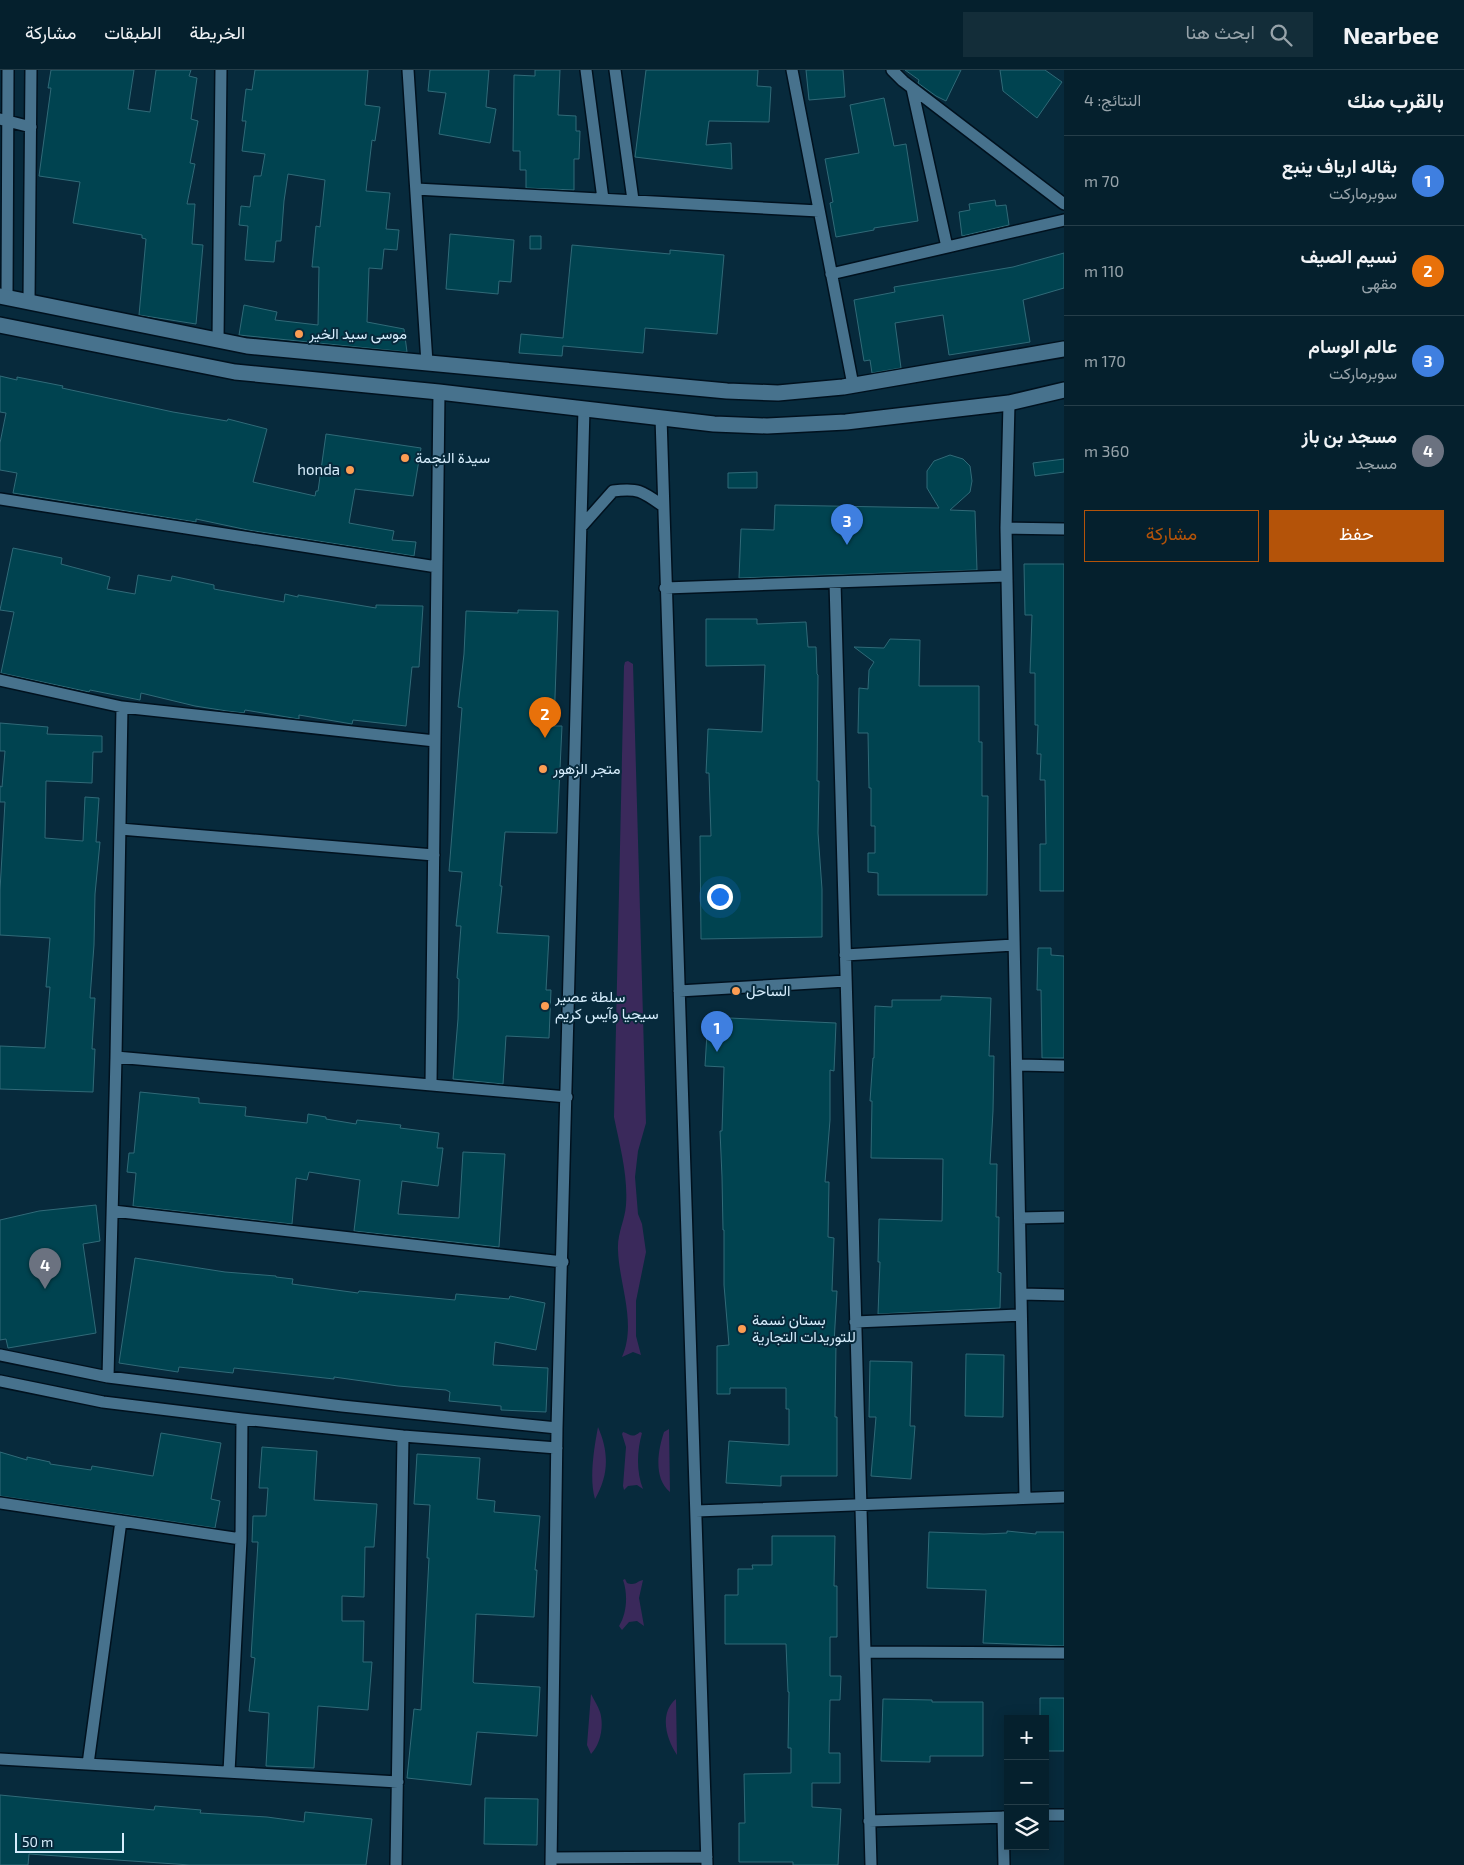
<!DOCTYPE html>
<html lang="ar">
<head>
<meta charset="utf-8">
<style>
	:root { --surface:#05202d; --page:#132d39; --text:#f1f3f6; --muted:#97a3aa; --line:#263e49; --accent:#b45309 }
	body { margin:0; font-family:"Exo 2",Vazirmatn,sans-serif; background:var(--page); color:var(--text); direction:rtl }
	.controls { position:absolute; right:15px; bottom:15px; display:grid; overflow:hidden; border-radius:0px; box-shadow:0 2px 12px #0003 }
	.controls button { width:45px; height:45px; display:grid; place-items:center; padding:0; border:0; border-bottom:1px solid var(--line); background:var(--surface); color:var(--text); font:25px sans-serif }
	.scale { position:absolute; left:15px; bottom:12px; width:109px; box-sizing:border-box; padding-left:5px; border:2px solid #d6edfc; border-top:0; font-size:14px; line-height:18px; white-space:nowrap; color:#d6edfc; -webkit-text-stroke:4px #072a3c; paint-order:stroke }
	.you { position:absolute; left:719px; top:826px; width:18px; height:18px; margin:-12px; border:4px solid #fff; border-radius:50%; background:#1a73e8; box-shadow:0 0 0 8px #1a73e833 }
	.badge { display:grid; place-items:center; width:32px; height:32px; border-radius:50%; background:var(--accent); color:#fff; font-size:16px; font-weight:700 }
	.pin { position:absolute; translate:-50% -41px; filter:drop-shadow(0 1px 2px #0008) }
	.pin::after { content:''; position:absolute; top:26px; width:18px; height:15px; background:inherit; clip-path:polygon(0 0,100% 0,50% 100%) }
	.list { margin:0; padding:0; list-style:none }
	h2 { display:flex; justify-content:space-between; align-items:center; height:65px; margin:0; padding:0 20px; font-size:21px }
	h2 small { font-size:16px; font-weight:400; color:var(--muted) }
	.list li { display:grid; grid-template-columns:32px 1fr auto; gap:15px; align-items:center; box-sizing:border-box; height:90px; padding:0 20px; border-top:1px solid var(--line) }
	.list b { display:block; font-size:19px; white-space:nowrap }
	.list p { margin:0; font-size:16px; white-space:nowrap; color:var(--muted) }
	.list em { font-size:16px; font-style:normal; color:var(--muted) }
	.actions { display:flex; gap:10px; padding:15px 20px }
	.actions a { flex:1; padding:11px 0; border:1px solid var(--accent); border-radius:0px; text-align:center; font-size:18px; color:var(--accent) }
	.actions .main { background:var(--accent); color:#fff }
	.icon { flex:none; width:28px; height:28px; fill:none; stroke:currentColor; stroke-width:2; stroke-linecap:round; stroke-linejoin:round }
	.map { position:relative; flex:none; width:1064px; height:1795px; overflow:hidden; direction:ltr }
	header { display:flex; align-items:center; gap:30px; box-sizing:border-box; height:70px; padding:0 25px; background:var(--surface); border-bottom:1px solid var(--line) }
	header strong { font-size:24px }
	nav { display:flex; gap:28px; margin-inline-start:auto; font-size:18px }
	.search { width:350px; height:45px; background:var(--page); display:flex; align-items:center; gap:12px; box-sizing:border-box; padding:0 18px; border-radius:0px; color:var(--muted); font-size:19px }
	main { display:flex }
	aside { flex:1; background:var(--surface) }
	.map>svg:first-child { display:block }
	.green { fill:#3a295b }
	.building { fill:#004350; stroke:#306a78 }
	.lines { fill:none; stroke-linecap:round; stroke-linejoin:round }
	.minor-casing { stroke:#00111e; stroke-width:14 }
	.secondary-casing { stroke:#00111e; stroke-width:18 }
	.minor { stroke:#47728d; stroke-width:11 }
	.secondary { stroke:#47728d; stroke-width:15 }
	.poi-dot { fill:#fc9d53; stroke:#072a3c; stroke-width:2 }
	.labels { text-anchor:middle; stroke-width:4; stroke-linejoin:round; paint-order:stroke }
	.poi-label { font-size:15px; fill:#d6edfc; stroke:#072a3c; text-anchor:start }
</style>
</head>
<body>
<header>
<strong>Nearbee</strong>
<div class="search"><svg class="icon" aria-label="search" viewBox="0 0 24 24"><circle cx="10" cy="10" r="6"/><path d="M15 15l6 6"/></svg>ابحث هنا</div>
<nav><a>الخريطة</a><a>الطبقات</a><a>مشاركة</a></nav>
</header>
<main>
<aside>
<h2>بالقرب منك<small>النتائج: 4</small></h2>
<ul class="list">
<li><span class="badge" style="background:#3f7fe0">1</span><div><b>بقاله ارياف ينبع</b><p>سوبرماركت</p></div><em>70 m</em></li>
<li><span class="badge" style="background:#e8710a">2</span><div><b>نسيم الصيف</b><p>مقهى</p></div><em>110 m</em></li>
<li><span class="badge" style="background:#3f7fe0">3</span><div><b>عالم الوسام</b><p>سوبرماركت</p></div><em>170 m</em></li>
<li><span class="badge" style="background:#6b7280">4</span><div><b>مسجد بن باز</b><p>مسجد</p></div><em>360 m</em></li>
</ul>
<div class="actions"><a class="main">حفظ</a><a>مشاركة</a></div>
</aside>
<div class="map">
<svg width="1064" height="1795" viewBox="0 0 1064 1795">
	<rect width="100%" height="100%" fill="#072a3c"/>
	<path class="green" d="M628,591L633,594L646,1053L638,1081L635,1107L638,1144L642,1154L646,1182L636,1231V1266L641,1285L633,1282L622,1287C637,1253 619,1214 618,1180C617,1164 625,1150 626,1135C628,1105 620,1077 614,1047L624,596L625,592Z
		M598,1357C609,1382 609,1405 595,1429C589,1409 594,1378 598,1357Z
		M669,1359L670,1422C653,1408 658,1380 664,1362Z
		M623,1362C630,1364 632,1369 640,1362L642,1363C637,1381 636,1401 643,1419L637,1415L628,1416L624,1420L623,1416L626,1377L622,1364Z
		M625,1509L627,1513C636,1516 637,1511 643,1510L639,1528L644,1556L637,1551L629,1552L622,1560L619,1556C627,1543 628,1524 623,1510Z
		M591,1624C594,1630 598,1636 600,1642C604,1655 601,1674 591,1684L587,1675Z
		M676,1629L677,1685C666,1669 659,1643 676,1629Z"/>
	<path class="building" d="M51,0H134L128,39L150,42L156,0H191L189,6L197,8L191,49L198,51L190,93L195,94L187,134H195L192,174L203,175L196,254L139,245L146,169L142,168V165L73,153L80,112L39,106L51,18H48Z
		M255,0H368L365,35L380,37L375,71L372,70L366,121L390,123L386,159L399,160L397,180L384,179L382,199L369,198L367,252L404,259L407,282L239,265L244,235L277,242L275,250L318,255L319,197H312L316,156L320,157L325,110L288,104L284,131L281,171H276L274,192L245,190L248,156L239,155L241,136L250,137L254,106H261L265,84L242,81L246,51H242L246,19L252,20Z
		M430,0H489L486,37L496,39L490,73L439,64L446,23L428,21Z
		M535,0H560L558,45L576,46V61H580L579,89H574V120L526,118V100H520V81H513L514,5L535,6Z
		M646,0H758L757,16L771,17L769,52L709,51L706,75L731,73L732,99L635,87Z
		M806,0H843L845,27L809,30Z
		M905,0H961L946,31L936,26L918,13L919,10Z
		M1000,0H1045L1062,12L1037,48L1003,21Z
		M884,28L894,76L906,74L918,151L874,158V160L836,167L830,133L833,132L825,89L859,83L850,35Z
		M995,130L996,136L1006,135L1009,155L962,166L959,142L970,140L969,134Z
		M450,164L514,170L511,212L499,211L498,224L446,219Z
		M530,166H541V179H530Z
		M572,175L670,184V180L724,185L717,264L645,258L643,283L563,276L562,286L519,283L521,264L563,268Z
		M1064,183V218L1023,230L1030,272L949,285L943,245L895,253L901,298L872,303L870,290L864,291L854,230L895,222L894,217L1013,197Z
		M0,306L17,310V307L63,316L62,318L173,342L227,351L228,349L267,359L253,412L315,426L316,421H318L326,364L421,378L413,426L355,419L349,453L394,461L392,470L416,472L414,486L248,460L196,449V452L13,423L17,403L0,400V373L6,343L0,342Z
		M950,385L963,389L970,396L972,411L970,422L950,440L975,441L977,500L739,508L741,459L774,460L775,435L939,438L927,418V401L934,391Z
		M1064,389V402L1035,406L1033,393Z
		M757,402V418H728V403Z
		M13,478L62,488L61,494L110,507L107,519L135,524L138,505L171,511L172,506L214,515V519L284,532L285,524L298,527V525L376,538V535L423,536L419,597H412L406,656L353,650L352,654L299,645V649L245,640L244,643L227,641L195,636L141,623L140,630L90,620L89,622L1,603L14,542L0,540Z
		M1024,494H1064V821H1040V774H1046L1045,710H1040L1041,684H1037L1038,655H1035V603H1030L1032,545H1025Z
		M518,540L558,541L554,656H562L557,763L505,762L500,816H502L497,863L549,866L546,920H551L549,968L506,966L503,1014L453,1009L458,949L459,909L457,908L461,856H456L462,802L449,801L462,638L458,637L464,584L466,541L518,543Z
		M706,549H757V554L806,552L808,577H816L817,604L818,605L817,711H819L818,763L822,819V867L701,869L700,766H711L709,703H706L708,659L762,662L765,595L706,596Z
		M890,569L920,570L919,616H979V672H982V726H988L987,825H878V803L868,802V783H875V756H871V718H869L868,663H858L859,618L868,619L869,600L874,592L854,577L884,578Z
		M0,653L48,657L47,664L102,666V682H93L92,713L46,711L45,768L83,771L85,727L99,728L96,772H100L95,824L94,875L90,928H95L92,979H95L93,1022L0,1019V976L45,978L50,917H46L50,868L0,865V820L5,732H0V716L2,717L5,681H0Z
		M1038,878H1051V885L1064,886V988H1042L1041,920H1037Z
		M941,926L991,928L989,986H994L993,1041L990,1094H997L996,1147H999L998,1202L1001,1203L1000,1238L878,1244L880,1192H878L879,1149L942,1151L943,1089L871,1088L872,1031H870L873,988H874L875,936L892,937V930H941Z
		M708,947L836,953L834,1001L830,1000V1050L825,1112H829L828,1167L834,1168L832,1221H837L834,1273H836L835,1347H837V1406H781V1416L726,1413L729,1371L789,1375V1339H786V1318H730V1324H717V1276L729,1275L724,1215V1160H723L722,1107L720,1061H722L724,997L705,996Z
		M140,1022L199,1028V1033L246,1037L245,1046L307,1053L308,1044L326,1047V1049L356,1054L357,1050L401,1055L400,1058L439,1063L437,1078H443L438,1116L402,1111L398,1144L459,1148L463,1082L505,1084L499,1177L354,1161L360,1110L309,1102L307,1110L296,1108L292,1154L133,1136L136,1103L127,1102L129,1083H134Z
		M96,1135L100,1171L83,1174L96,1263L8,1278L6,1269L0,1270V1150L39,1141Z
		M135,1188L225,1202L276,1206V1207L293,1209L292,1214L358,1223L359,1221L455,1230L456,1224L509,1229L510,1226L545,1233L536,1280L495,1272L493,1295L548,1298L546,1342L501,1340V1336L449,1331L450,1322L446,1320L398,1316L334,1307V1309L234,1298L233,1303L179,1297L178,1302L119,1293Z
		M966,1284L1004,1285L1003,1347L965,1346Z
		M870,1291L912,1292L910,1356H915L911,1409L871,1406L876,1347H869Z
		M161,1363L221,1373L211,1429L220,1431L215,1458L0,1426V1382L27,1390V1387L50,1392V1394L91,1400L92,1396L153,1406Z
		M262,1377L317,1381L314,1430L377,1434L374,1477H365L364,1527L342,1526V1551H364L363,1592H372L368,1640L318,1636L314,1698L266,1696L269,1643L249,1641L255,1588L251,1587L258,1472H252L253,1446H266L268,1418H259Z
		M417,1384L480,1388L477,1429L495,1431L494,1442L540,1446L535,1500H537L534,1547L476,1544L473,1612L474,1613L540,1617L537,1666L477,1662L471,1715L407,1708L414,1639L421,1640L429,1488H427L430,1435L414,1434Z
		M1007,1461L1036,1464V1462H1064V1576L983,1573L986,1520L927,1518L929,1462L984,1464L1007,1463Z
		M772,1466H835L834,1516H837V1567H830V1606H841L840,1630H830L829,1683H840V1713H812V1737L841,1739L838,1795H793V1792H739V1753H745L744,1704L791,1703V1678H788L789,1622H788L786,1574H725V1525H738V1499H753L752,1495H772Z
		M1040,1628H1064V1681H1045V1649H1040Z
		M883,1629L932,1630V1632H983V1686H930V1692L881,1691Z
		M0,1725L154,1740L155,1736L201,1740L200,1743L267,1747L304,1752L305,1742L372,1749L366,1795H190L29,1784L28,1795H0Z
		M485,1728L538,1729L537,1775L484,1774Z"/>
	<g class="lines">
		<defs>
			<path id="minor" d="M408,0L427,293
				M586,0L603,129
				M615,0L633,130
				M792,0L853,315
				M892,0L903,11L1064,134
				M912,18L947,177
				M0,49L31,57
				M416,119L819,141
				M831,204L1064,150
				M7,228L8,0
				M29,232L31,0
				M218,270L221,0
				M1009,333L1006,458L1025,1428
				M661,347L707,1795
				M0,429L437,497
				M581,457L613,421C639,418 642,421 663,436
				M1006,458L1064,459
				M835,512L871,1795
				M665,518L1007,506
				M0,610L122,637L435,671
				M120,759L434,785
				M845,885L1014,875
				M679,921L846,911
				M116,987L567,1027
				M1017,995L1064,996
				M431,1015L439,322
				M113,1141L563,1192
				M1020,1148L1064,1147
				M1021,1224L1064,1225
				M855,1252L1021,1245
				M0,1285L108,1307L342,1336L557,1358
				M108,1307L116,987L122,637
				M0,1311L103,1332L242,1349L403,1366L557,1378
				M0,1433L241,1469
				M696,1441L1064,1427
				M865,1582L1064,1583
				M0,1689L398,1712
				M88,1694L121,1451
				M229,1702L241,1469L242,1349
				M1045,1745H1064
				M1003,1747L1004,1795
				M869,1751L1008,1747
				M552,1788L707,1787
				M396,1795L403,1366
				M551,1795L557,1358L584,338"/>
			<path id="secondary" d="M0,226L247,276L727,321L778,323L843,317L1064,279
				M0,255L235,302L439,322L714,354L767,356L846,352L1009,333L1064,320"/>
		</defs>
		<use href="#minor" class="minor-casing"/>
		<use href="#secondary" class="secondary-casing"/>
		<use href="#minor" class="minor"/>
		<use href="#secondary" class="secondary"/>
	</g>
	<g class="poi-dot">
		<circle cx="299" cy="264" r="5"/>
		<circle cx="405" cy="388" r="5"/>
		<circle cx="350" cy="400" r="5"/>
		<circle cx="543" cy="699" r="5"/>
		<circle cx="736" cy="921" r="5"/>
		<circle cx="545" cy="936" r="5"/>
		<circle cx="742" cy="1259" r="5"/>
	</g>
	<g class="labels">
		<g class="poi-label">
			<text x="309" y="269">موسى سيد الخير</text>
			<text x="415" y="393">سيدة النجمة</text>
			<text x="340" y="405" text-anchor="end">honda</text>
			<text x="553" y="704">متجر الزهور</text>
			<text x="746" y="926">الساحل</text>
			<text x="555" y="932">سلطة عصير<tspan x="555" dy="17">سيجيا وآيس كريم</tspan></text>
			<text x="752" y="1255">بستان نسمة<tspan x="752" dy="17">للتوريدات التجارية</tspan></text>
		</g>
	</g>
</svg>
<div class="controls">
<button>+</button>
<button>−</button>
<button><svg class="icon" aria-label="layers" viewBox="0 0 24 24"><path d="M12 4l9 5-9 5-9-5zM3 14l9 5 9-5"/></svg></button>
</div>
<div class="scale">50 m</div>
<div class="you"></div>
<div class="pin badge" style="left:717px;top:982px;background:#3f7fe0">1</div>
<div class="pin badge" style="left:545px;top:668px;background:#e8710a">2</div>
<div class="pin badge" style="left:847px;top:475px;background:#3f7fe0">3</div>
<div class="pin badge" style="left:45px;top:1219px;background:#6b7280">4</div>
</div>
</main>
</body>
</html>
